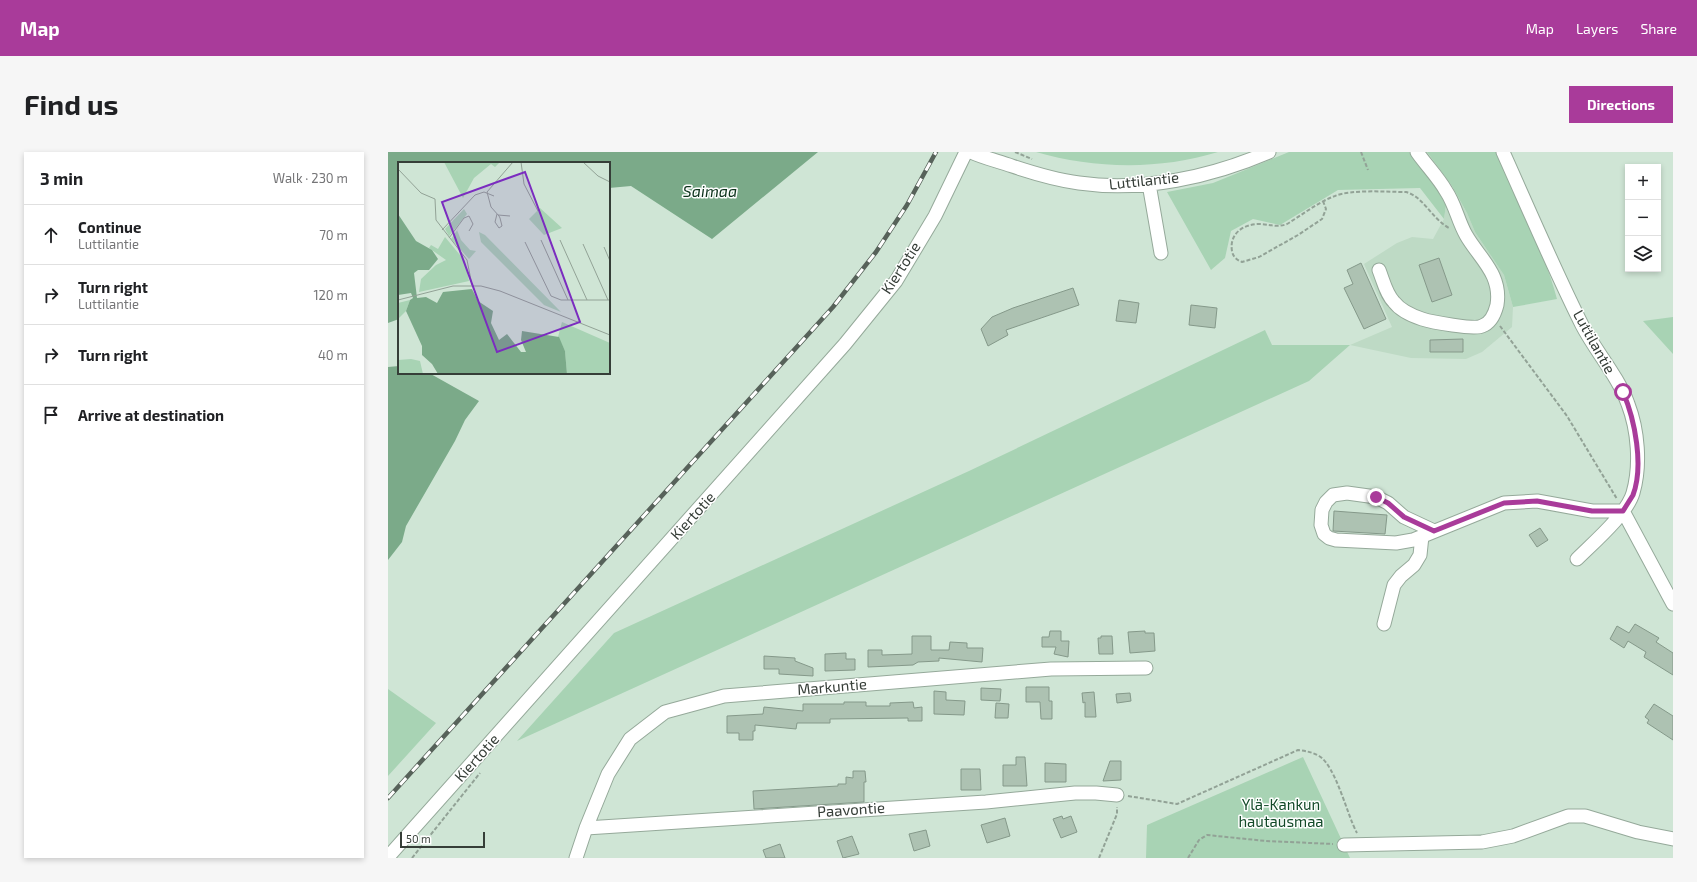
<!DOCTYPE html>
<html lang="en">
<head>
<meta charset="utf-8">
<style>
	:root { --surface:#fff; --page:#f6f6f6; --text:#202124; --muted:#757577; --line:#e0e0e0; --accent:#a93b9a }
	body { margin:0; font-family:"Exo 2",sans-serif; background:var(--page); color:var(--text) }
	.controls { position:absolute; right:12px; top:12px; display:grid; overflow:hidden; border-radius:0px; box-shadow:0 2px 6px #0003 }
	.controls button { width:36px; height:36px; display:grid; place-items:center; padding:0; border:0; border-bottom:1px solid var(--line); background:var(--surface); color:var(--text); font:20px sans-serif }
	.scale { position:absolute; left:12px; bottom:10px; width:85px; box-sizing:border-box; padding-left:4px; border:2px solid #363e38; border-top:0; font-size:11px; line-height:14px; white-space:nowrap; color:#363e38; -webkit-text-stroke:3px #fff; paint-order:stroke }
	.stop { position:absolute; width:12px; height:12px; margin:-9px; border:3px solid #a93b9a; border-radius:50%; background:#fff }
	.stop.end { background:#a93b9a; border-color:#fff; box-shadow:0 1px 4px #0008 }
	.list { margin:0; padding:0; list-style:none }
	h2 { display:flex; justify-content:space-between; align-items:center; height:52px; margin:0; padding:0 16px; font-size:17px }
	h2 small { font-size:13px; font-weight:400; color:var(--muted) }
	.list li { display:grid; grid-template-columns:26px 1fr auto; gap:12px; align-items:center; box-sizing:border-box; height:60px; padding:0 16px; border-top:1px solid var(--line) }
	.list b { display:block; font-size:15px; white-space:nowrap }
	.list p { margin:0; font-size:13px; white-space:nowrap; color:var(--muted) }
	.list em { font-size:13px; font-style:normal; color:var(--muted) }
	.icon { flex:none; width:22px; height:22px; fill:none; stroke:currentColor; stroke-width:2; stroke-linecap:round; stroke-linejoin:round }
	.map { position:relative; flex:none; width:1285px; height:706px; overflow:hidden; border-radius:0px }
	header { display:flex; align-items:center; gap:24px; box-sizing:border-box; height:56px; padding:0 20px; background:var(--accent); color:#fff }
	header strong { font-size:19px }
	nav { display:flex; gap:22px; margin-inline-start:auto; font-size:14px }
	.intro { display:flex; align-items:center; justify-content:space-between; box-sizing:border-box; height:96px; padding:0 24px }
	h1 { margin:0; font-size:28px }
	.button { padding:10px 18px; border-radius:0px; background:var(--accent); color:#fff; font-size:14px; font-weight:700 }
	main { display:flex; gap:24px; padding:0 24px }
	aside { flex:1; background:var(--surface); border-radius:0px; box-shadow:0 2px 6px #0003 }
	.map>svg:first-child { display:block }
	.built { fill:#bedac5 }
	.green { fill:#a8d3b4 }
	.water { fill:#7baa89 }
	.building { fill:#adc2b2; stroke:#85998a }
	.lines { fill:none; stroke-linecap:round; stroke-linejoin:round }
	.minor-casing { stroke:#95a99a; stroke-width:15 }
	.path { stroke:#92a296; stroke-width:2; stroke-dasharray:4 2; stroke-linecap:butt }
	.minor { stroke:#fff; stroke-width:13 }
	.rail-casing { stroke:#57625a; stroke-width:4.5 }
	.rail { stroke:#fff; stroke-width:3; stroke-dasharray:9; stroke-linecap:butt }
	.route { stroke:#a93b9a; stroke-width:5 }
	.labels { text-anchor:middle; stroke-width:3; stroke-linejoin:round; paint-order:stroke }
	.street-label { font-size:15px; fill:#363e38; stroke:#fff }
	.park-label { font-size:15px; fill:#124928; stroke:#fff }
	.water-label { font-size:16px; font-style:italic; fill:#0c321b; stroke:#fff }
	.inset-road { fill:none; stroke:#92a296; stroke-width:1 }
	.view { fill:#7b2cbf; fill-opacity:0.15; stroke:#7b2cbf; stroke-width:2 }
	.inset-edge { fill:none; stroke:#363e38; stroke-width:2 }
</style>
</head>
<body>
<header>
<strong>Map</strong>
<nav><a>Map</a><a>Layers</a><a>Share</a></nav>
</header>
<div class="intro"><h1>Find us</h1><a class="button">Directions</a></div>
<main>
<aside>
<h2>3 min<small>Walk · 230 m</small></h2>
<ul class="list">
<li><svg class="icon" aria-label="ahead" viewBox="0 0 24 24"><path d="M12 20V5M6 11l6-6 6 6"/></svg><div><b>Continue</b><p>Luttilantie</p></div><em>70 m</em></li>
<li><svg class="icon" aria-label="right" viewBox="0 0 24 24"><path d="M7 20v-9h11M14 6l5 5-5 5"/></svg><div><b>Turn right</b><p>Luttilantie</p></div><em>120 m</em></li>
<li><svg class="icon" aria-label="right" viewBox="0 0 24 24"><path d="M7 20v-9h11M14 6l5 5-5 5"/></svg><div><b>Turn right</b></div><em>40 m</em></li>
<li><svg class="icon" aria-label="arrive" viewBox="0 0 24 24"><path d="M6 21V4h12l-3 4 3 4H6"/></svg><div><b>Arrive at destination</b></div></li>
</ul>
</aside>
<div class="map">
<svg width="1285" height="706" viewBox="0 0 1285 706">
	<rect width="100%" height="100%" fill="#cfe5d5"/>
	<path class="built" d="M1021,0H1039L1064,34L1079,61L1087,80L1116,123L1125,155L1124,175L1094,200L1078,207L1023,206L962,193L1004,175L976,112L1009,91L1024,85L1045,87L1056,67L1058,53L1048,36Z"/>
	<path class="green" d="M648,0H830C772,18 706,17 648,0Z
		M901,0H1021L1048,36L1058,53L1056,67L1032,36L950,38L892,73L865,67L843,79L837,106L823,118L779,40L825,31Z
		M1039,0H1109C1131,48 1155,96 1169,147L1125,155L1116,123L1087,80L1079,61L1064,34Z
		M1285,165V202L1255,169Z
		M877,178L884,193H962L921,229L129,589L226,481L581,319Z
		M0,537L48,571L0,624Z
		M915,605L962,706H758L759,673Z"/>
	<path class="water" d="M0,0H430L324,87L243,34L221,36V11H11V167L0,171Z
		M11,214V221H41L91,249L77,268L67,289L18,374L14,390L0,408V215Z"/>
	<path class="building" d="M1051,106L1064,143L1044,150L1031,113Z
		M973,111L998,167L976,177L956,136L965,132L959,118Z
		M685,136L691,153L618,178L620,183L600,194L593,177L604,165L625,156Z
		M731,148L751,151L748,171L728,169Z
		M803,153L829,156L827,176L801,173Z
		M1075,187V200H1042V188Z
		M946,359L999,363L997,382L945,379Z
		M1152,376L1160,388L1149,395L1141,383Z
		M1247,472L1271,486L1268,490L1285,501V523L1256,505L1258,500L1240,489L1236,496L1222,487L1229,474L1241,481Z
		M662,479H673V489H681L680,505L666,502L668,495H654V485H661Z
		M757,479V481H766L767,499L742,501L740,480Z
		M524,484H543V498H561L562,490L579,491V496H595L594,510L551,506V509L530,510L525,513L480,515V498H494V503L524,502Z
		M713,484H724L725,502H711L710,486H713Z
		M458,501V507H467V518L437,519V502Z
		M376,504L407,506V509L425,516V524L391,522V517H376Z
		M638,535H661V549H664V567H653L652,550H638Z
		M593,536L613,537L612,549L593,548Z
		M546,539L558,540V548L577,549L576,563L546,562Z
		M706,540L708,565H697V550L695,551L694,541Z
		M742,541L743,549L729,551L728,542Z
		M456,550H478V554H502V551L525,550L526,556L534,555V569H520V566L442,567V571H409L408,577L367,573V579H365V588H351V581H339V564L375,562L376,555L415,559V552H456Z
		M608,551L621,552L620,566H607Z
		M1266,552L1285,564V588L1259,571L1261,568L1257,565Z
		M628,605H637L639,634H615V613H628Z
		M722,609H733V628L715,629Z
		M657,611L678,612V630H657Z
		M573,617H592L593,638H573Z
		M465,619H477L478,630H476V650L366,657L365,639L450,634V632H458V625L465,626Z
		M674,664L675,667L683,664L689,680L673,686L665,667Z
		M617,666L622,684L599,691L593,673Z
		M538,678L542,694L526,699L521,682Z
		M464,684L471,702L455,706L449,689Z
		M392,692L397,706H378L375,698Z"/>
	<g class="lines">
		<defs>
			<path id="minor" d="M583,0C596,6 610,9 624,14C645,21 669,28 691,31C755,40 823,25 881,0
				M1115,0C1141,58 1166,117 1194,173C1208,200 1230,224 1240,252C1250,278 1253,313 1245,341C1239,362 1205,391 1189,407
				M761,32L773,101
				M991,118C995,128 998,142 1006,150C1012,158 1025,164 1034,167C1043,170 1087,178 1094,174C1103,171 1107,161 1109,153C1114,122 1091,106 1078,83C1070,69 1067,52 1058,39C1050,25 1038,13 1029,0
				M1235,359L1285,452
				M1046,379L1016,365L1000,351L988,345L959,341L945,343L938,350L934,358L933,373L936,382L941,386L948,388L1008,391L1025,388L1116,351L1149,349L1204,359H1235
				M996,472L1006,433L1013,424L1026,413L1032,403L1034,384
				M198,676L598,650L687,641H708L729,643
				M956,693L1094,690L1125,684L1180,664H1197L1250,680L1285,687
				M0,705L457,192L508,129L547,64L578,0
				M188,706L198,676L220,622L242,587L277,560L336,544L663,517L758,516"/>
		</defs>
		<use href="#minor" class="minor-casing"/>
		<path class="path" d="M627,0L644,7
			M973,0L980,18
			M935,49L938,57L934,67L910,83L871,105L854,110C849,108 845,105 844,99C841,82 855,72 871,72C881,72 889,76 899,72C914,63 930,50 947,44C964,37 998,40 1018,40C1036,45 1043,66 1061,76
			M1112,174L1179,264L1229,347
			M740,644L789,652L910,598C918,599 924,600 931,604C948,614 959,663 969,681
			M24,706L92,621
			M711,706L729,662V655
			M800,706L811,688L819,683L878,689L945,692"/>
		<use href="#minor" class="minor"/>
		<defs>
			<path id="rail" d="M0,646L445,155L488,100L519,53L548,0"/>
		</defs>
		<use href="#rail" class="rail-casing"/>
		<use href="#rail" class="rail"/>
	</g>
	<g class="lines">
		<path class="route" d="M988,345L1000,351L1016,365L1046,379L1116,351L1149,349L1204,359H1235C1238,354 1242,348 1245,343C1256,314 1247,268 1235,240"/>
	</g>
	<g class="labels">
		<g class="street-label">
			<text transform="translate(756 29) rotate(-6)" y="5">Luttilantie</text>
			<text transform="translate(513 116) rotate(-57)" y="5">Kiertotie</text>
			<text transform="translate(1206 190) rotate(61)" y="5">Luttilantie</text>
			<text transform="translate(305 364) rotate(-48)" y="5">Kiertotie</text>
			<text transform="translate(444 535) rotate(-5)" y="5">Markuntie</text>
			<text transform="translate(89 606) rotate(-48)" y="5">Kiertotie</text>
			<text transform="translate(463 658) rotate(-4)" y="5">Paavontie</text>
		</g>
		<g class="park-label">
			<text x="893" y="658">Ylä-Kankun<tspan x="893" dy="17">hautausmaa</tspan></text>
		</g>
		<g class="water-label">
			<text x="322" y="45">Saimaa</text>
		</g>
	</g>
	<g transform="translate(10 10)">
		<rect width="212" height="212" fill="#cfe5d5"/>
		<path d="M46,0H102L97,5L93,2L76,16L65,36ZM142,46L164,66L146,73L131,57ZM66,47L69,52L51,74L47,67ZM62,64L59,68L63,78L72,88L78,89L71,97L53,77ZM81,70L87,73L163,150L146,143L83,80ZM47,75L67,99L71,119L21,130L23,117L38,103L48,98L31,86L33,83L40,87ZM12,138L8,149L0,157V141ZM164,160L212,181V212H169L167,189L160,175ZM13,197L22,199L25,212H0V198Z" fill="#a8d3b4"/>
		<path d="M0,52L18,79L34,88L40,97L31,108H20L16,111L19,136L28,135L39,141L45,130L74,127L80,139L95,149L93,161L101,178L109,172L123,190H128L123,178L124,169L161,175L167,189L169,212H40L34,202L24,193V184L8,149L12,138L15,136L13,131L0,133Z" fill="#7baa89"/>
		<path class="inset-road" d="M123,0L126,22L140,49M185,0L200,14L212,20M0,7L23,31L37,37L38,58L69,98L74,123M89,30L93,45L101,54L102,56L104,64L101,66L97,60L99,52M89,30L115,0M100,53L112,54M44,68L77,33L86,30L96,34M51,76L66,56L71,54L75,62L71,69M143,78L170,138M162,78L189,138M127,80L153,134L163,138H212M185,82L210,138M206,85L212,99M0,138L55,124H83L102,129L212,173"/>
		<path class="view" d="M127,10L182,160L99,190L44,40Z"/>
		<rect width="212" height="212" class="inset-edge"/>
	</g>
</svg>
<div class="controls">
<button>+</button>
<button>−</button>
<button><svg class="icon" aria-label="layers" viewBox="0 0 24 24"><path d="M12 4l9 5-9 5-9-5zM3 14l9 5 9-5"/></svg></button>
</div>
<div class="scale">50 m</div>
<div class="stop" style="left:1235px;top:240px"></div>
<div class="stop end" style="left:988px;top:345px"></div>
</div>
</main>
</body>
</html>
